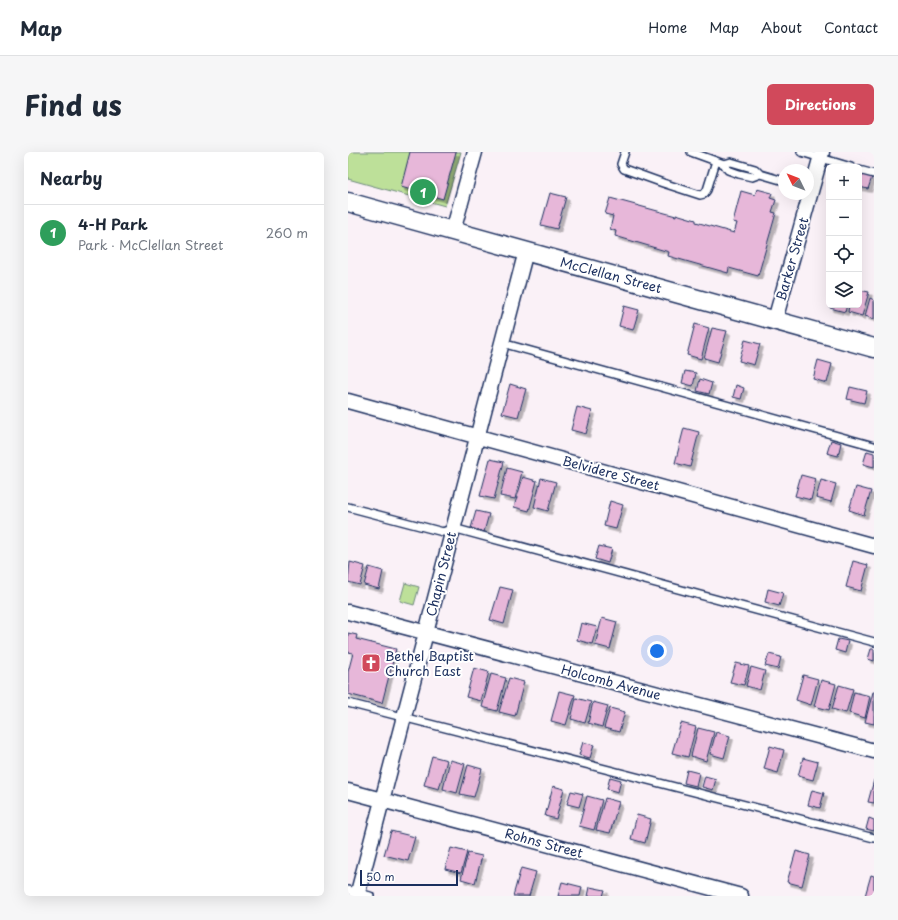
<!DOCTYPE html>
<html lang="en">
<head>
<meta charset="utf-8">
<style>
	:root { --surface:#fff; --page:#f6f6f7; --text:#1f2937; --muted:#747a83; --line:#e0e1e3; --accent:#d1495b }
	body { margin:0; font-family:"Playpen Sans",sans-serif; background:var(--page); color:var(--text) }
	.controls { position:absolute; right:12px; top:12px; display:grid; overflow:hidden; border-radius:6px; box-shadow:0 4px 16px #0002 }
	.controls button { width:36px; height:36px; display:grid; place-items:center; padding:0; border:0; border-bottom:1px solid var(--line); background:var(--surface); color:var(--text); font:20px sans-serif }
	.compass { position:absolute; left:430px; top:12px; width:36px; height:36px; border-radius:50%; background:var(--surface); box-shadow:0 4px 16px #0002; rotate:313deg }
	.scale { position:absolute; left:12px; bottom:10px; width:98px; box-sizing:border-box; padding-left:4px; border:2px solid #1b2f5e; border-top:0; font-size:11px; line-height:14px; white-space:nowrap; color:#1b2f5e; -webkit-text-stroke:3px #fff; paint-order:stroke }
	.you { position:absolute; left:309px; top:499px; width:14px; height:14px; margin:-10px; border:3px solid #fff; border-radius:50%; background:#1a73e8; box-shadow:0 0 0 6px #1a73e833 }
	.badge { display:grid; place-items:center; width:26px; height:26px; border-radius:50%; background:var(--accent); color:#fff; font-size:13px; font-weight:700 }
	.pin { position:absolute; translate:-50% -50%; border:2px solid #fff; box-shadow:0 1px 4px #0006 }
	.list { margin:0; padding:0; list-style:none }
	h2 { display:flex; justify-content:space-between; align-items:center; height:52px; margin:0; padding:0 16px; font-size:17px }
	h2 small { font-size:13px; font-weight:400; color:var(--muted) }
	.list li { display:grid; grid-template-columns:26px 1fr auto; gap:12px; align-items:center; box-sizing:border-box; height:56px; padding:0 16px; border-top:1px solid var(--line) }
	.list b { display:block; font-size:15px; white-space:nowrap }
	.list p { margin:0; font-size:13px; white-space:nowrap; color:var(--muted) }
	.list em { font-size:13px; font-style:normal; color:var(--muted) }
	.icon { flex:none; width:22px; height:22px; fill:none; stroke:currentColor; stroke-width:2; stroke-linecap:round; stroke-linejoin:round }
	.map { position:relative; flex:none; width:526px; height:744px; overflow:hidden; border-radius:6px }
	header { display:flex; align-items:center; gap:24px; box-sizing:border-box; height:56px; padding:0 20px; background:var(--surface); border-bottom:1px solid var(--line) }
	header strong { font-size:19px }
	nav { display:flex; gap:22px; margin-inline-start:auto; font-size:14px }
	.intro { display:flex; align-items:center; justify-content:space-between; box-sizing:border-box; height:96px; padding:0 24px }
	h1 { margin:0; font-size:28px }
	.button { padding:10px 18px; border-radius:6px; background:var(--accent); color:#fff; font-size:14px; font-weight:700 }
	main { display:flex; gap:24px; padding:0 24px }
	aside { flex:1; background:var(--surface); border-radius:6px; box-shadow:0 4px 16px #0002 }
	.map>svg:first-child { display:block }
	.green { fill:#bde099; stroke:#6c887c }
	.building { fill:#e7b7d9; stroke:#1b2f5e; filter:url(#shadow) }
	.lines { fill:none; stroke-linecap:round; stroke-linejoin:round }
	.service-casing { stroke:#1b2f5e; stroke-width:10 }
	.minor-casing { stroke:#1b2f5e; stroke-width:17 }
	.tertiary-casing { stroke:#1b2f5e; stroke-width:21 }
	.service { stroke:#fff; stroke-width:7 }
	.minor { stroke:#fff; stroke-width:14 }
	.tertiary { stroke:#fff; stroke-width:18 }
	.labels { text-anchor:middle; stroke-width:4; stroke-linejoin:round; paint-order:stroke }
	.street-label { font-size:13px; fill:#1b2f5e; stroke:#fff }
	.poi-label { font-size:13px; fill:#1b2f5e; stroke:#fff; text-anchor:start }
</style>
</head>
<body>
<header>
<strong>Map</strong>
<nav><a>Home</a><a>Map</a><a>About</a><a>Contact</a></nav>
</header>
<div class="intro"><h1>Find us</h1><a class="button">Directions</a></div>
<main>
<aside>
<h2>Nearby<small></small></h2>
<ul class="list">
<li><span class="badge" style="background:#2e9e5b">1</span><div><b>4-H Park</b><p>Park · McClellan Street</p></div><em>260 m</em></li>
</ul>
</aside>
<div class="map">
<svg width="526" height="744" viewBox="0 0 526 744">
	<defs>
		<filter id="shadow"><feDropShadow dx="3.5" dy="3.5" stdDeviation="0" flood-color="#0004"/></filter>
	</defs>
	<rect width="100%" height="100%" fill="#faf1f7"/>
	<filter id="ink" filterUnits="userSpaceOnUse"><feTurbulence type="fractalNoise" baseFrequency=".025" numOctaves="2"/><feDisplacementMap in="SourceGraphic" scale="8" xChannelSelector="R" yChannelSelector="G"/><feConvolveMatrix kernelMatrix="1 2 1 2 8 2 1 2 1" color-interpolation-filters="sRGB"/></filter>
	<g filter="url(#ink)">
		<path class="green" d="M0,0H113L97,54L0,27Z
			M57,431L71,435L66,453L52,449Z"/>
		<path class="building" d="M62,0H108L95,47L53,35Z
			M511,22L524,25L520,37L511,35Z
			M409,37L424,41L422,46L428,48L424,60L428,61L410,124L381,116L380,121L320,104L321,100L267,84L268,79L262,77L265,64L257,62L262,46L328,64V62L348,68V70L386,81L389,71L385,70L393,39L407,43Z
			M202,41L218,45L209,77L193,73Z
			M511,138L521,140L514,164L500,160L501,153H511Z
			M522,146L526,148V167L517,164Z
			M483,153H499L497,160L482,156Z
			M276,154L291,158L285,178L271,174Z
			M347,172L361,176L353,207L339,203Z
			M364,176L379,179L370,210L356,206Z
			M397,188L412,192L406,213L391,209Z
			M470,208L484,212L479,231L465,227Z
			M337,219L348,221L345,234L334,231Z
			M352,227L364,231L361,242L349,239Z
			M162,232L178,237L170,265L154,261Z
			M388,233L396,236L393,247L385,245Z
			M502,235L519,239L516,251L499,247Z
			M229,255L244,259L238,282L223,278Z
			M336,276L351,280L342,315L327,311Z
			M483,288L493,291L490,304L479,301Z
			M519,299L526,301V315L515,312Z
			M142,307L156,310L146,347L132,344Z
			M159,316L174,320L167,347L152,344Z
			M453,323L468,327L463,348L447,344Z
			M175,325L189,329L181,359L166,355Z
			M193,326L208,330L200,359L186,355Z
			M473,328L488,332L483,350L468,346Z
			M508,335L523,339L516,363L501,358Z
			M262,349L275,353L268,377L256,374Z
			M128,359L141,362L136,380L123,376Z
			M251,394L264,397L260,411L247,407Z
			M505,409L520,413L513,439L498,435Z
			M2,410L17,414L12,433L0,430Z
			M21,415L35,419L31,437L16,433Z
			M152,435L165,438L156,472L142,468Z
			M420,437L435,441L431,454L417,450Z
			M254,466L269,470L262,497L247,493Z
			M233,471L249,475L244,492L229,488Z
			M0,481L9,483L8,487L48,497L34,551L0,542V520L5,501L0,500Z
			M490,487L500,489L497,501L487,498Z
			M523,497H526V509L520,507Z
			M421,502L433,505L430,517L417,514Z
			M388,511L401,514L396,533L382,530Z
			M403,515L417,519L412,538L398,534Z
			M126,516L141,520L133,549L118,545Z
			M143,522L158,526L149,559L134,555Z
			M455,523L470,527L463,553L448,548Z
			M161,526L176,530L167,564L151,560Z
			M473,528L488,532L481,558L466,554Z
			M491,533L505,537L498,561L484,557Z
			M211,539L227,543L218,573L203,569Z
			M506,540L522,544L517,566L501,561Z
			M525,540H526V572L517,570Z
			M228,546L243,550L237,571L223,567Z
			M245,550L260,554L254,575L240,571Z
			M262,556L277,560L271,580L256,576Z
			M333,571L348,575L340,605L324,601Z
			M350,576L366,580L358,609L343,604Z
			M368,580L382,584L376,606L362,602Z
			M235,590L246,593L242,606L231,603Z
			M422,594L436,598L430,621L416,617Z
			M84,604L99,608L91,637L76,633Z
			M455,606L470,610L465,628L450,624Z
			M102,608L117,612L109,641L95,637Z
			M120,613L134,617L126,645L112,642Z
			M339,618L351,621L348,634L336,631Z
			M357,624L368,627L365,638L354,635Z
			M262,625L273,628L270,640L259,637Z
			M526,628V651L520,650Z
			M205,634L216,637L208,667L197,664Z
			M464,638L476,641L472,656L460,653Z
			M223,639L235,642L231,655L219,652Z
			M239,644L254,648L246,678L231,674Z
			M257,646L271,650L262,681L248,678Z
			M289,663L303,667L297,691L283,687Z
			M521,666L526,668V679L518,677Z
			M43,679L67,685L60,709L36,703Z
			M103,696L119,700L113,721L97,717Z
			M448,699L462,703L454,734L439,730Z
			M120,701L134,704L127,731L113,727Z
			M173,716L188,720L181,744H165Z
			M523,723L526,724V744H517Z
			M214,730L234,735L232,744H210Z
			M242,735L257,738L255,744H240Z"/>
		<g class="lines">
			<defs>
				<path id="service" d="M277,0L273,12L276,17L315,31L352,43L356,42L359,38L368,9
					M343,0L376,12L383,10L407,17L412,22
					M453,0L503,15
					M376,12L380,18L391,22L404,25L412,22L436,29
					M511,18L526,22
					M154,191L526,294
					M0,355L95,380L105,376L526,490
					M0,551L526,686
					M0,738L22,744"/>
				<path id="minor" d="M105,79L127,0
					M427,168L474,0
					M0,249L526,394
					M0,460L526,599
					M0,639L393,744
					M9,744L178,99"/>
				<path id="tertiary" d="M0,50L526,196"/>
			</defs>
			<use href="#service" class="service-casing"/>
			<use href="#minor" class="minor-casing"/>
			<use href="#tertiary" class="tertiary-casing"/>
			<use href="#service" class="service"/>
			<use href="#minor" class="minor"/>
			<use href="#tertiary" class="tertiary"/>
		</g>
	</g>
	<defs>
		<symbol id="church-square" viewBox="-11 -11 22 22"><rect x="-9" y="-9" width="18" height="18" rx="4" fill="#d1495b" stroke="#fff"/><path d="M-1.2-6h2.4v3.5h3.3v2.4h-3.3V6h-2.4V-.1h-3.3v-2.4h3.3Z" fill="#fff"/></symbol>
	</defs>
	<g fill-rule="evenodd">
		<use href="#church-square" x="12" y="500" width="22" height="22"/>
	</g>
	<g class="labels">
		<g class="street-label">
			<text transform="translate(444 107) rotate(-74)" y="5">Barker Street</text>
			<text transform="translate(263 123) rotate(15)" y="5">McClellan Street</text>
			<text transform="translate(263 321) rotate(15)" y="5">Belvidere Street</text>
			<text transform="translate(93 422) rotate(-76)" y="5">Chapin Street</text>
			<text transform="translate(263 530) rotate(15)" y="5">Holcomb Avenue</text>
			<text transform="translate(196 691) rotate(15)" y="5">Rohns Street</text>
		</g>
		<g class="poi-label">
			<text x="37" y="509">Bethel Baptist<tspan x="37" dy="15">Church East</tspan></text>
		</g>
	</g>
</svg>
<div class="controls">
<button>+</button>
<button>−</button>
<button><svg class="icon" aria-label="locate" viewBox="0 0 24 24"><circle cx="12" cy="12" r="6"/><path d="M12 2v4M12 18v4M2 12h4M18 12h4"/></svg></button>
<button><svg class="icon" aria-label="layers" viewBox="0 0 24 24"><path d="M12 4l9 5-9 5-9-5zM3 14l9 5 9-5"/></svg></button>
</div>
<svg class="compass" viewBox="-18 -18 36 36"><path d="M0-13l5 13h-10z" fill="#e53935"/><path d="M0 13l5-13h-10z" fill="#747a83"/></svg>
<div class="scale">50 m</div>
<div class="you"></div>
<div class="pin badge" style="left:75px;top:40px;background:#2e9e5b">1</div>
</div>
</main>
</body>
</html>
